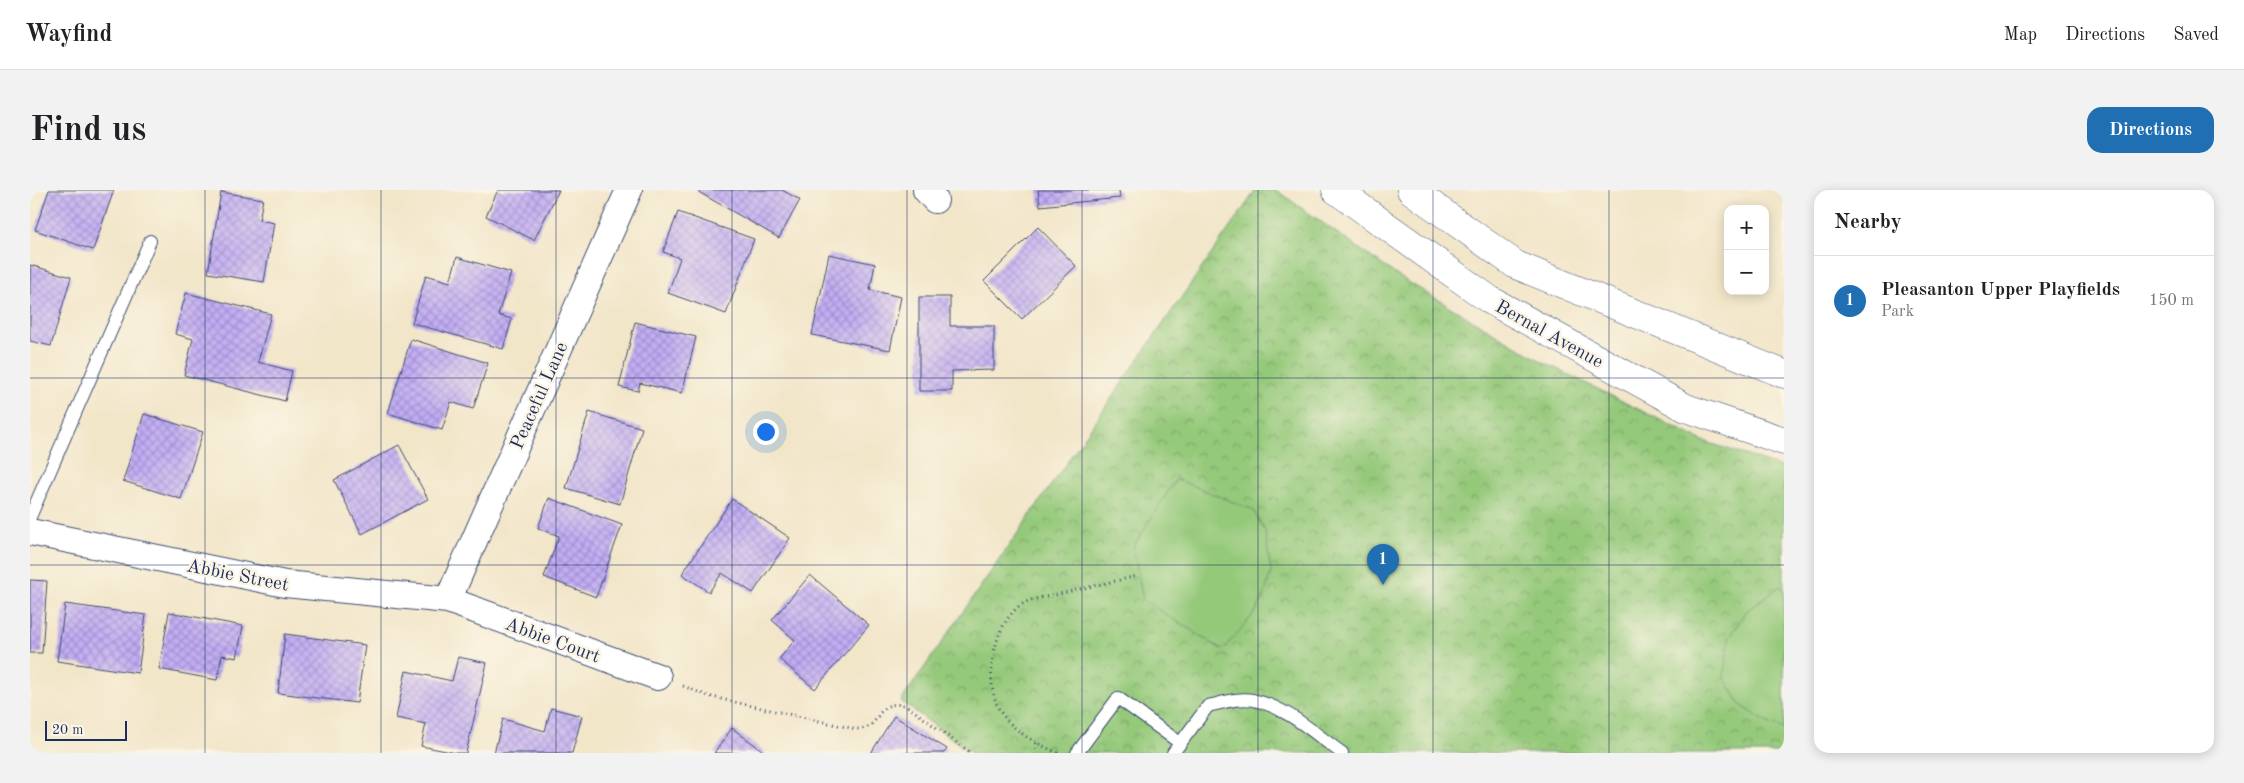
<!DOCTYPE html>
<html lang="en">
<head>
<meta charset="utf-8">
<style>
	:root { --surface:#fff; --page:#f2f2f2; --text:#202124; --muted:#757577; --line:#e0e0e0; --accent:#1f6fb2 }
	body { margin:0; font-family:"Old Standard TT",serif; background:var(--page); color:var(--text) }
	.controls { position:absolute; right:15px; top:15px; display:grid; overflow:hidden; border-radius:10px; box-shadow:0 2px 12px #0003 }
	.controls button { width:45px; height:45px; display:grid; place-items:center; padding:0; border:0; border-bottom:1px solid var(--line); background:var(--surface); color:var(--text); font:25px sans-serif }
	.scale { position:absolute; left:15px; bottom:12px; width:82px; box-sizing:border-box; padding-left:5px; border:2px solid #1b2f5e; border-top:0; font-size:14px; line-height:18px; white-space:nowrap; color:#1b2f5e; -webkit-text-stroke:4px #fcf5e5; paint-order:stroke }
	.you { position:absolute; left:735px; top:241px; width:18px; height:18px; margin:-12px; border:4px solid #fff; border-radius:50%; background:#1a73e8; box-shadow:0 0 0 8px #1a73e833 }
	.badge { display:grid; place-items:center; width:32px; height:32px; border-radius:50%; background:var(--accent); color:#fff; font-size:16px; font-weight:700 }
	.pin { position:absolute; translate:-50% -41px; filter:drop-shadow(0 1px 2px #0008) }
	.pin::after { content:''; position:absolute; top:26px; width:18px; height:15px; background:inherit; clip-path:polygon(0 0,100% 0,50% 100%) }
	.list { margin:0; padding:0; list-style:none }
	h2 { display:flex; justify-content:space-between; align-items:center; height:65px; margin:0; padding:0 20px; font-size:21px }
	h2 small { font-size:16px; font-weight:400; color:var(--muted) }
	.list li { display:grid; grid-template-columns:32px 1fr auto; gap:15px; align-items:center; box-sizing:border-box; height:90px; padding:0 20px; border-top:1px solid var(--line) }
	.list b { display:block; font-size:19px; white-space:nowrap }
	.list p { margin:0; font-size:16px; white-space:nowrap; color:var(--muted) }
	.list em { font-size:16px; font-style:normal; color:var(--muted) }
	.map { position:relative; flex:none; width:1754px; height:563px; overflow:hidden; border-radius:15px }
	header { display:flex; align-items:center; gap:30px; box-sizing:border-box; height:70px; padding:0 25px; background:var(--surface); border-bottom:1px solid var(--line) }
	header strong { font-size:24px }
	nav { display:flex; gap:28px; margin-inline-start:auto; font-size:18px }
	.intro { display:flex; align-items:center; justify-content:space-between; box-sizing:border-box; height:120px; padding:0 30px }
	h1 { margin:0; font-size:35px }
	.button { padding:12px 22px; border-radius:15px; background:var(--accent); color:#fff; font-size:18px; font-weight:700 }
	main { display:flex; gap:30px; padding:0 30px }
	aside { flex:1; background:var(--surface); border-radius:15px; box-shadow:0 2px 12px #0003 }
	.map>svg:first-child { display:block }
	.park { fill:url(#park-crowns); stroke:#587c6c }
	.pitch { fill:#95c97a; stroke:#587c6c }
	.building { fill:url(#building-cross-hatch) }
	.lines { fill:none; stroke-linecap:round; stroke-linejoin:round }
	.service-casing { stroke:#3b4a6e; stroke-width:14 }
	.minor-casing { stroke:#3b4a6e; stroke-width:28 }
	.secondary-casing { stroke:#3b4a6e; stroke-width:29 }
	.path { stroke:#3b4a6e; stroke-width:3; stroke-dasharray:1 4; stroke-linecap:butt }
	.service { stroke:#fff; stroke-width:12 }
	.minor { stroke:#fff; stroke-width:26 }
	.secondary { stroke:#fff; stroke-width:28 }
	.grid { fill:none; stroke:#1b2f5e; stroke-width:1; stroke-opacity:0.55 }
	.labels { text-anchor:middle; stroke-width:5; stroke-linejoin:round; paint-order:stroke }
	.street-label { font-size:19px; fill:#1b2f5e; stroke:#fcf5e5 }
</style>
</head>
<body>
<header>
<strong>Wayfind</strong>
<nav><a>Map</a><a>Directions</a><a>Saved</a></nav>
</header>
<div class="intro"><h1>Find us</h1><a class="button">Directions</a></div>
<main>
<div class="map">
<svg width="1754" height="563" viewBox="0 0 1754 563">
	<defs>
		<pattern id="park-crowns" width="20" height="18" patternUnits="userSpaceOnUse" patternTransform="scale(1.25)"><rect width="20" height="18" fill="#95c97a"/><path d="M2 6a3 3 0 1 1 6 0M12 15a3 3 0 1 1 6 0" fill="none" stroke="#79a467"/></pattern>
		<pattern id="building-cross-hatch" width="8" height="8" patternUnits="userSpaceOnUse" patternTransform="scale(1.25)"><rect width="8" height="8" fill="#c2adf4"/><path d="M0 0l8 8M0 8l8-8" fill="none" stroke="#9d8dc9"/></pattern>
	</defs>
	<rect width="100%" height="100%" fill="#fcf5e5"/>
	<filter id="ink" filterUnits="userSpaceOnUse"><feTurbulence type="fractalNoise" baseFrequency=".02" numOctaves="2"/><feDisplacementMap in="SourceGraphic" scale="10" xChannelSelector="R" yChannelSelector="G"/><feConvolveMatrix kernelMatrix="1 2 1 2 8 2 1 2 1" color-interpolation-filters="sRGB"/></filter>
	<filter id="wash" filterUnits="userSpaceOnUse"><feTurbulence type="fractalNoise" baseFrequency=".0096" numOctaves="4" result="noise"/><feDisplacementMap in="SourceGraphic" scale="20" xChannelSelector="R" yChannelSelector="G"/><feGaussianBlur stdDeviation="1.12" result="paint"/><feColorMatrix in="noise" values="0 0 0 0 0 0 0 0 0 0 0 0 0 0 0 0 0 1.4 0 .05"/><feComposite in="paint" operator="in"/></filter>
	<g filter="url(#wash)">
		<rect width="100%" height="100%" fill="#f2e6c9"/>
		<path class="park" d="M1226,0H1246L1368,86L1513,172L1671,250L1754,278V563H941L871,511Z"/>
		<path class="pitch" d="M1146,289L1223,320L1235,341L1241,382L1235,403L1227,420L1193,460L1113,410L1103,357Z
			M1750,396L1754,399V539L1736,532L1711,515L1694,488L1699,449L1715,422Z"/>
		<g id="blocks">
			<path class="building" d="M19,0H84L63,60L5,40Z
				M468,0H529L504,50L456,26Z
				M665,0H752L770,10L749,48Z
				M1008,0H1089L1090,8L1010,16Z
				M191,2L233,9L229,30L244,33L234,92L178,83Z
				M648,22L724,49L696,124L638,103L650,68L633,62Z
				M1008,37L1046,76L992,129L954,91Z
				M799,64L845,74L840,100L871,107L860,160L782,145Z
				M427,67L481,83L468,125L482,129L473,159L382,133L396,85L420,92Z
				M0,75L41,87L21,156L0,151Z
				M156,103L241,124L228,172L262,181L255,211L154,185L163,149L145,144Z
				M889,107H920V136H964V180L922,181V201H889Z
				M605,132L666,147L652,203L610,193L608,201L589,197Z
				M381,149L458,173L443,219L421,212L412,240L358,223Z
				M559,222L612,238L590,314L536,298Z
				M114,224L173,242L151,309L93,291Z
				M369,255L398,309L332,344L304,290Z
				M519,308L592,335L566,407L514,387L529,346L508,338Z
				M702,309L760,348L723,403L692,383L679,402L652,384Z
				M780,385L839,435L785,499L749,469L765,450L742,430Z
				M0,390L17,391L12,463H0Z
				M35,414L116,425L108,483L27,471Z
				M139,422L213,436L207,468L192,465L187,490L129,479Z
				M255,444L335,455L327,513L248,503Z
				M428,467L457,473L436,563H426L391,556L396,534L366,528L376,481L422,491Z
				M521,518L552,526L542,563H464L473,529L515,541Z
				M864,526L917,559L914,563H841Z
				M702,538L736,563H684Z"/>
		</g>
	</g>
	<g filter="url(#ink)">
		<use href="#blocks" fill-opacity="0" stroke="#3b4a6e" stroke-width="1"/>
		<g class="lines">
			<defs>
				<path id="service" d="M0,327L120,51
					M1047,563L1088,508L1150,553
					M1143,563L1178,516C1192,513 1209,507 1223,510C1257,517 1285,544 1312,563"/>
				<path id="minor" d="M896,0L905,10
					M0,342L255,394L418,410L628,487
					M418,410L599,0"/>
				<path id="secondary" d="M1306,0L1460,110L1656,218L1754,251
					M1381,0L1486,75L1754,184"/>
			</defs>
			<use href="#service" class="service-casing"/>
			<use href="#minor" class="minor-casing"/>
			<use href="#secondary" class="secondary-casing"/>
			<path class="path" d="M653,496L678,506L825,539C855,541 841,507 877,516L941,563
				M1006,553L1007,563
				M1028,563C1006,553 987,544 972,524C951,495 963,428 996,412C1005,408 1017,407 1026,405C1053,398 1080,392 1108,386"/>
			<use href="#service" class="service"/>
			<use href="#minor" class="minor"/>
			<use href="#secondary" class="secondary"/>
		</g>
	</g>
	<path class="grid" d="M175,0V563M351,0V563M526,0V563M702,0V563M877,0V563M1052,0V563M1228,0V563M1403,0V563M1579,0V563M0,188H1754M0,375H1754"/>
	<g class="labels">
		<g class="street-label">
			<text transform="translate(1520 143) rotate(29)" y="7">Bernal Avenue</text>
			<text transform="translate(508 205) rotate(-66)" y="7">Peaceful Lane</text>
			<text transform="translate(208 384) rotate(11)" y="7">Abbie Street</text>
			<text transform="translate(523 449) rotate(20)" y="7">Abbie Court</text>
		</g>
	</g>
</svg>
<div class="controls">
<button>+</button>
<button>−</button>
</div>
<div class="scale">20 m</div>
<div class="you"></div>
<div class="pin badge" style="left:1353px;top:395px">1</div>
</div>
<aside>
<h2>Nearby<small></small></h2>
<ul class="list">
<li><span class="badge">1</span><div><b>Pleasanton Upper Playfields</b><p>Park</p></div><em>150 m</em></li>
</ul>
</aside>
</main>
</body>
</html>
